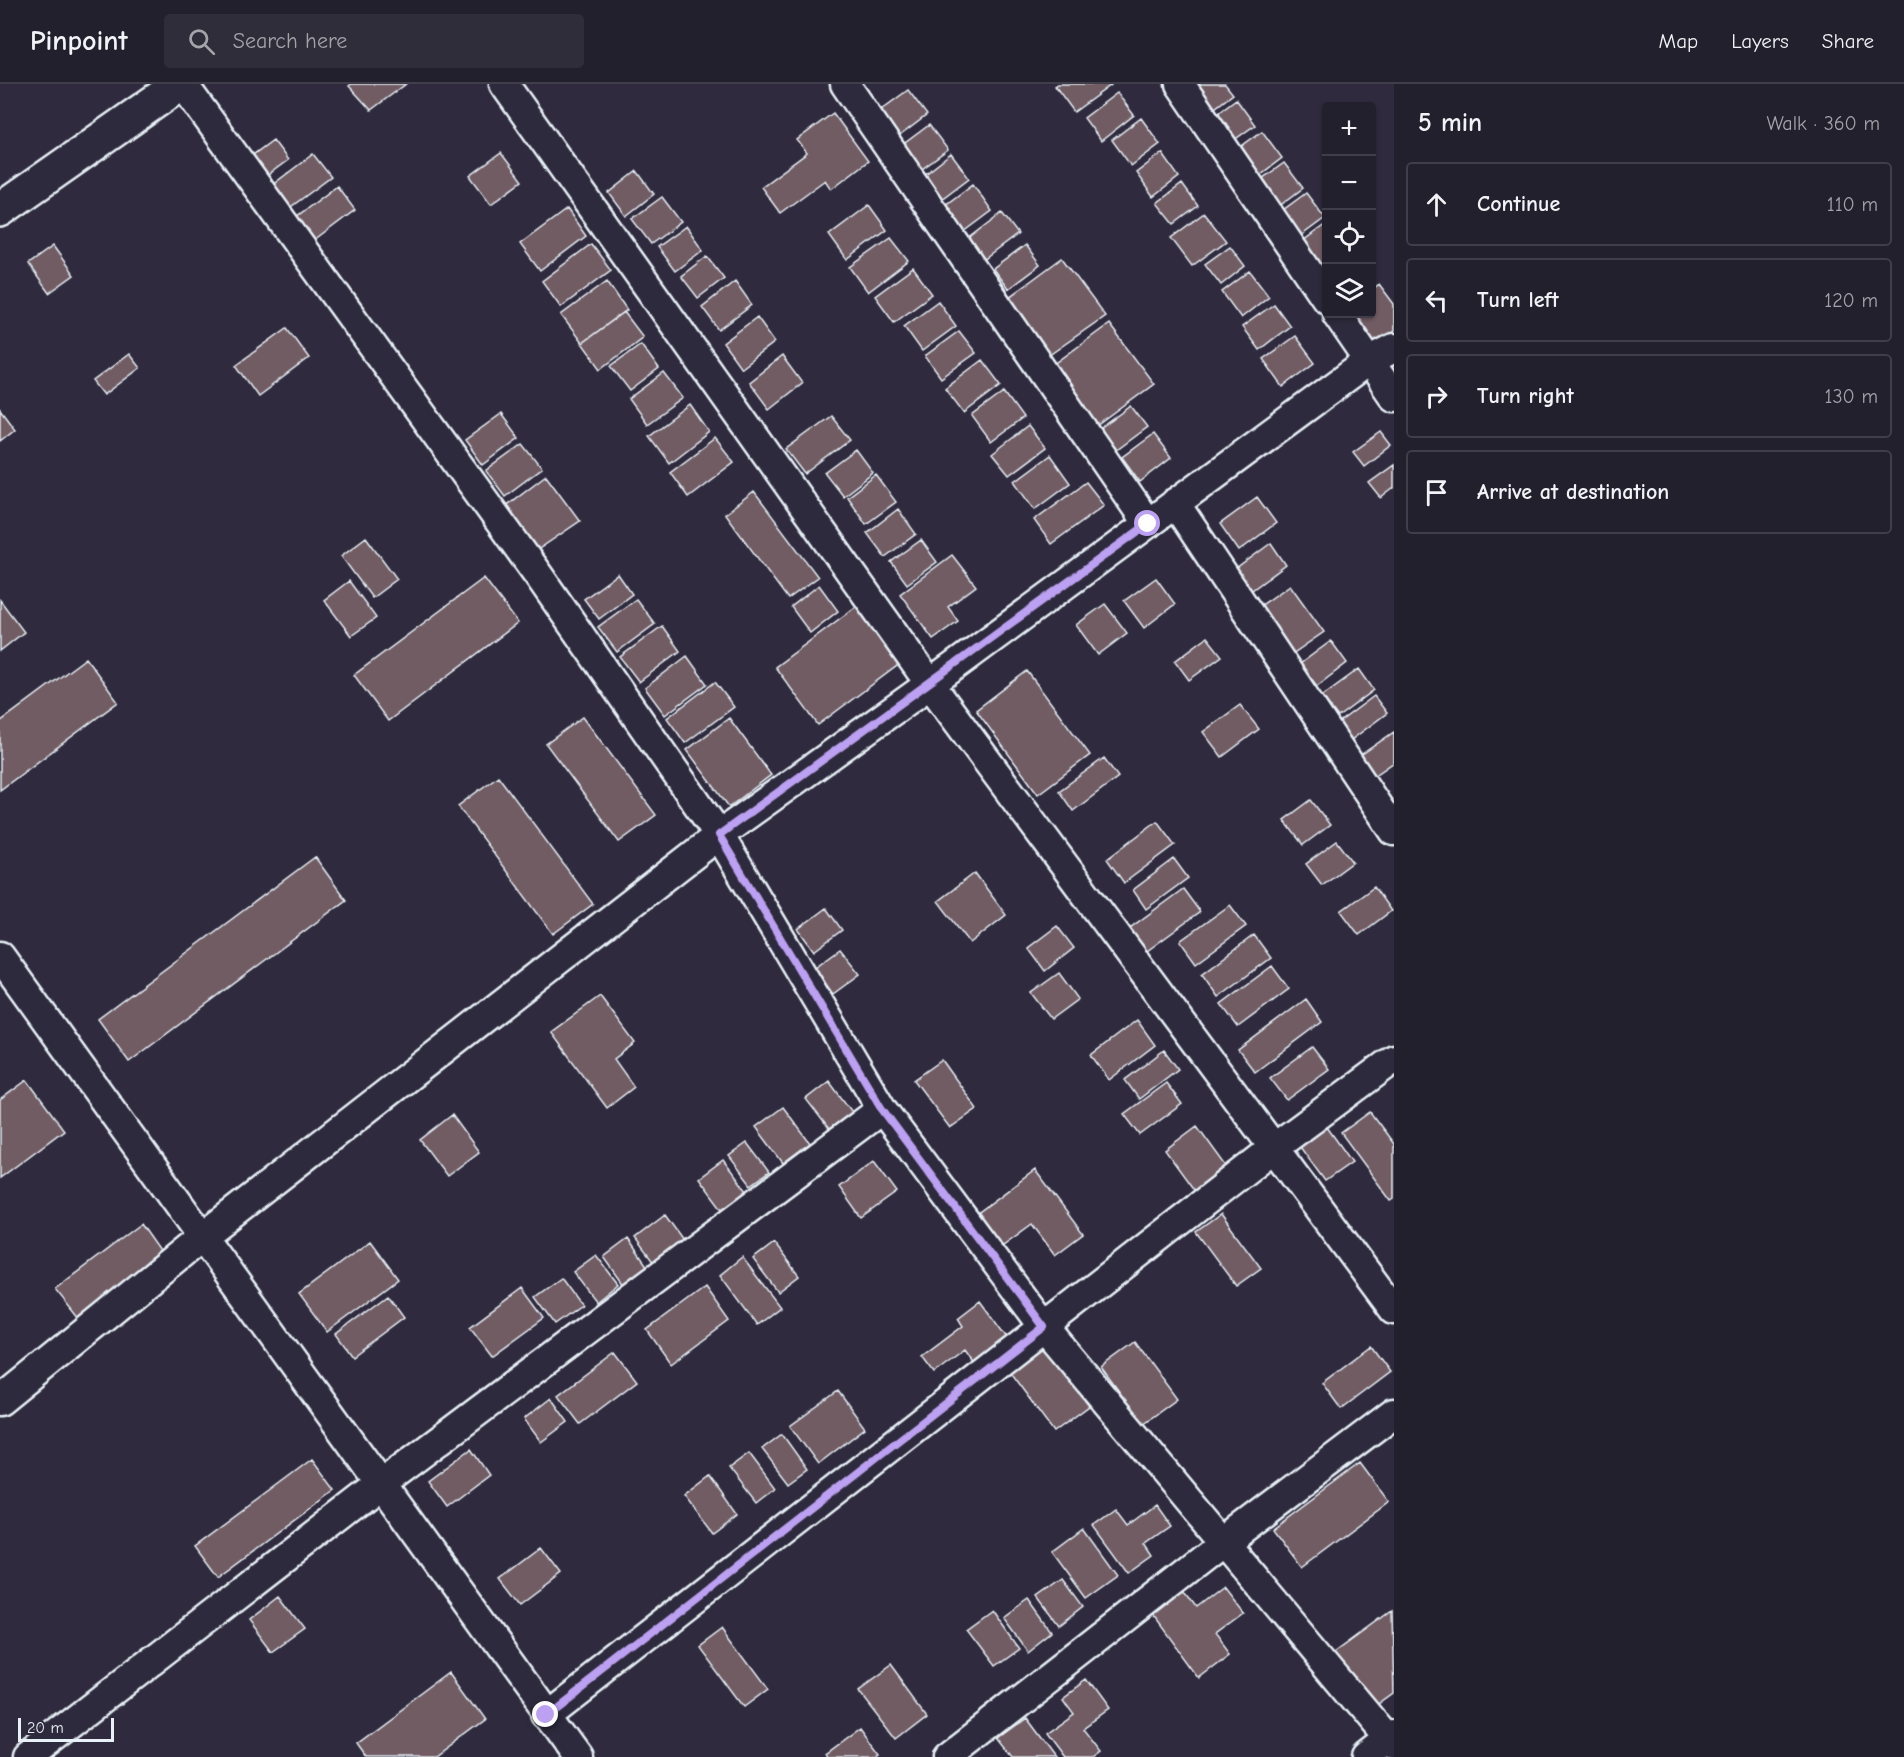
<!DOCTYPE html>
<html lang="en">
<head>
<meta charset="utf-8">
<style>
	:root { --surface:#23202e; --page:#2f2d3a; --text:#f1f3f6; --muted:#a3a3aa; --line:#403e4a }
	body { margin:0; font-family:"Comic Neue",sans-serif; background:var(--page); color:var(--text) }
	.controls { position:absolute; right:18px; top:18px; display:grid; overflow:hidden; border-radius:6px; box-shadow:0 2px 4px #0004 }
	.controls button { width:54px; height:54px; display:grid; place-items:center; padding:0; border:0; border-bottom:2px solid var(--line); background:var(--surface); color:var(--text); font:30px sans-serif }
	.scale { position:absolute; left:18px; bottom:15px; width:96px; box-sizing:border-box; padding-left:6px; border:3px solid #e8f1f8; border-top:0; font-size:16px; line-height:21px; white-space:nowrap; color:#e8f1f8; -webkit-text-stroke:4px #2f2a3d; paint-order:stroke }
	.stop { position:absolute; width:18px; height:18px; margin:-14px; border:4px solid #bca0f2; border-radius:50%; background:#fff }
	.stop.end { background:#bca0f2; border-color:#fff; box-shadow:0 2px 6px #0008 }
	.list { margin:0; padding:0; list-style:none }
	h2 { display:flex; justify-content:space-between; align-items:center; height:78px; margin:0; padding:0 24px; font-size:26px }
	h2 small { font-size:20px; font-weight:400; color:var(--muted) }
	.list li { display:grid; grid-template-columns:39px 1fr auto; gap:18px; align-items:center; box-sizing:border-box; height:84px; margin:0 12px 12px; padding:0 12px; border:2px solid var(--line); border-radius:6px }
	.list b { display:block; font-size:22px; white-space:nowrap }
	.list em { font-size:20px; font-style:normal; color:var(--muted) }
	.icon { flex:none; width:33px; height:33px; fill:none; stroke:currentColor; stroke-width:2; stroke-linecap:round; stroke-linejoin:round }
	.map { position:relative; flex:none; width:1394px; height:1673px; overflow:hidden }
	header { display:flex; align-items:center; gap:36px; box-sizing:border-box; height:84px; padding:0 30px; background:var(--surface); border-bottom:2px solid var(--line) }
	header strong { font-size:28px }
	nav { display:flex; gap:33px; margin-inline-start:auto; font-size:21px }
	.search { width:420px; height:54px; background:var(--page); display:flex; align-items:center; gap:15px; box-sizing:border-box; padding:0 21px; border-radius:6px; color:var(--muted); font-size:22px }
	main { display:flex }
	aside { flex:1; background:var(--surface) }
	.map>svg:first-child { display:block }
	.building { fill:#725b63; stroke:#e8f1f8; stroke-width:1.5 }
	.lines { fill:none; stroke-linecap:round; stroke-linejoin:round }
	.minor-casing { stroke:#e8f1f8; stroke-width:33 }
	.tertiary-casing { stroke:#e8f1f8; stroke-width:38 }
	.minor { stroke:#2f2a3d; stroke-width:28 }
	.tertiary { stroke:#2f2a3d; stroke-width:33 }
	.route { stroke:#bca0f2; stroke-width:8 }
</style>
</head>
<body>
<header>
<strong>Pinpoint</strong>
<div class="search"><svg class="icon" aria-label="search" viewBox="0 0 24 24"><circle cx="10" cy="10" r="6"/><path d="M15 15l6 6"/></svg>Search here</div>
<nav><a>Map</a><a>Layers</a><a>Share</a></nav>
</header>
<main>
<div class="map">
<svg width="1394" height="1673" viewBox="0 0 1394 1673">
	<rect width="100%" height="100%" fill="#2f2a3d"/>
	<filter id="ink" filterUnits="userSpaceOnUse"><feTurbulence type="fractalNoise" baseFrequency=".0167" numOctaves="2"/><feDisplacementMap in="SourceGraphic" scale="12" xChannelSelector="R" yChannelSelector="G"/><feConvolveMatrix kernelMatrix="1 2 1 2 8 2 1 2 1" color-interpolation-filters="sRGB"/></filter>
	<g filter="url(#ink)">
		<path class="building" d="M351,0H406L371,26L349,2Z
			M1058,0H1111V1L1074,28L1055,2Z
			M1184,0H1225L1233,10L1207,30Z
			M908,6L927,31L893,57L874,31Z
			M1117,9L1134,31L1101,57L1084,34Z
			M1236,15L1255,41L1230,59L1211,34Z
			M833,29L868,77L831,105L825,96L780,129L761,103L807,69L797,56Z
			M1141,34L1160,60L1131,82L1112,56Z
			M929,41L948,66L915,90L897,65Z
			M1262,47L1282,74L1256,94L1235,67Z
			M273,56L288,76L261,96L246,76Z
			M501,69L522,97L491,120L470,92Z
			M1162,69L1179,93L1153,113L1136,89Z
			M313,70L331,93L284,128L267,105Z
			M951,70L969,94L940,116L923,92Z
			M1284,79L1303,104L1278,123L1259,97Z
			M637,87L654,110L626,132L609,109Z
			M973,100L992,127L964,148L944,122Z
			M1182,100L1198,122L1174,140L1157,119Z
			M337,102L355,126L310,160L292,136Z
			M1306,109L1325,134L1298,154L1279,129Z
			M662,113L681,138L651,160L632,135Z
			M869,121L887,146L847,176L829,151Z
			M567,125L586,152L540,187L520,160Z
			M1002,129L1018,150L982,177L967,156Z
			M1204,129L1226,157L1192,182L1171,154Z
			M1326,140V181L1319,187L1299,160Z
			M686,142L703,166L675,187L657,163Z
			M891,154L909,177L868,208L850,183Z
			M591,160L611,186L561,223L542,197Z
			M1025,161L1040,181L1008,205L993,185Z
			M53,162L74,191L49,209L28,180Z
			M1230,162L1245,182L1221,201L1205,180Z
			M707,172L724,194L698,214L681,192Z
			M1062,174L1105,232L1045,274L1001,219Z
			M913,184L932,210L894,238L875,212Z
			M1250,187L1269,212L1241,234L1222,208Z
			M607,197L627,226L582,259L561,231Z
			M735,197L752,221L719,246L702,223Z
			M1379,200L1394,220V247L1371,264L1345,230H1372V206Z
			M938,217L956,242L922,267L904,242Z
			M1274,220L1290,242L1259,266L1242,243Z
			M624,228L643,253L601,285L582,259Z
			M757,233L775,258L741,284L723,259Z
			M1109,240L1154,300L1089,348L1049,284Z
			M287,244L309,274L258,312L236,281Z
			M959,247L976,269L941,294L925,272Z
			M1295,252L1315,279L1283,303L1263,275Z
			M641,260L659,285L630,307L611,282Z
			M129,270L140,284L104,311L93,297Z
			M782,272L802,299L769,325L749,298Z
			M982,276L1001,301L964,329L945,304Z
			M664,289L683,314L647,340L629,315Z
			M1004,308L1023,334L991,358L972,332Z
			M690,321L709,348L669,379L649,352Z
			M1131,322L1147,343L1116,366L1100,345Z
			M0,325L15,345L0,357Z
			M501,330L519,354L483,381L465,356Z
			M831,332L850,356L805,390L786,365Z
			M1028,342L1045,364L1009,391L992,370Z
			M1381,348L1391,361L1364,382L1353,368Z
			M1153,350L1171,374L1140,398L1122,373Z
			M715,354L734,378L688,413L670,388Z
			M523,360L542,384L505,412L486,387Z
			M856,366L873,389L843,412L825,389Z
			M1050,371L1070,399L1035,425L1015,397Z
			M1394,381V404L1381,414L1369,399Z
			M546,391L580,437L530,471L500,426Z
			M876,391L896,418L866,440L847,413Z
			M1086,398L1104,421L1051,460L1034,436Z
			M754,408L818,493L788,515L725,430Z
			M1257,413L1276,439L1239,467L1220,440Z
			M898,425L916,450L885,473L867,449Z
			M366,453L397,495L372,514L341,472Z
			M921,456L937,478L907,500L891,478Z
			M1271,459L1286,481L1248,509L1232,488Z
			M952,471L976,502L948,523L958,537L933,555L900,510Z
			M618,490L632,510L599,535L584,515Z
			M484,494L518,539L388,637L354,591Z
			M1156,494L1175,520L1144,544L1124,517Z
			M349,497L376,534L351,552L324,516Z
			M819,501L838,527L810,549L791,523Z
			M1290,501L1324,548L1285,575L1256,525Z
			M636,515L655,540L617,568L598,543Z
			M0,516L24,548L0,567Z
			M1105,520L1127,549L1098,571L1076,541Z
			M858,521L901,579L818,641L775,583Z
			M662,542L680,567L639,598L620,573Z
			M1207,553L1222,572L1189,596L1175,577Z
			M1331,557L1347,579L1317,602L1300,580Z
			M687,572L707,600L665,631L645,604Z
			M86,574L118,618L0,706V638Z
			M1359,585L1374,606L1338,633L1322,612Z
			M1027,587L1090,671L1038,710L976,626Z
			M715,598L734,623L685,659L667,634Z
			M1374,612L1387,629L1343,662L1330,645Z
			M1240,621L1259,645L1222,673L1203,648Z
			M583,633L656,731L619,758L546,660Z
			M729,634L771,691L729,723L687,666Z
			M1394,648V678L1367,697L1352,677Z
			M1104,674L1118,693L1073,727L1059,707Z
			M498,692L593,820L553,850L458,722Z
			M1311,716L1330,741L1303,761L1284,736Z
			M1157,737L1175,761L1124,799L1107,775Z
			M1337,757L1353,778L1322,801L1306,780Z
			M315,773L346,816L129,978L98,935Z
			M1174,775L1188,794L1146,825L1133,806Z
			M975,789L1006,831L970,859L938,817Z
			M1374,803L1391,827L1359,851L1341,827Z
			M1183,805L1200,828L1147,867L1130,844Z
			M1230,821L1246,842L1196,879L1180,857Z
			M826,824L842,846L814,867L798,845Z
			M1057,842L1074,864L1045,887L1028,864Z
			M1254,851L1271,874L1218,913L1202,890Z
			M840,865L860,890L833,910L814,884Z
			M1272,882L1289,905L1238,943L1221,920Z
			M1059,889L1078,915L1051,935L1031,909Z
			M600,912L635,959L614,975L634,1003L607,1024L551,948Z
			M1306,915L1322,938L1255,988L1238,966Z
			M1137,936L1155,961L1109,996L1091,971Z
			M1312,963L1329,985L1287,1016L1270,994Z
			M1164,966L1178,985L1139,1015L1125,996Z
			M942,976L977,1025L950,1044L914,996Z
			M27,996L64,1046L0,1094V1016Z
			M829,997L852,1028L829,1045L806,1015Z
			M1166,999L1182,1020L1140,1051L1124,1030Z
			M783,1023L810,1059L783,1079L756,1043Z
			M1370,1028L1394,1060V1115L1391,1117L1341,1049Z
			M452,1031L479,1068L447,1092L420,1056Z
			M1197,1042L1229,1086L1197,1110L1165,1066Z
			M1327,1043L1352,1078L1325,1097L1300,1063Z
			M747,1059L769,1088L751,1101L729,1072Z
			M723,1076L747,1107L722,1125L699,1094Z
			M874,1077L897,1108L861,1134L839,1103Z
			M1035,1086L1083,1150L1055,1171L1032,1140L999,1164L975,1131Z
			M1221,1130L1261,1184L1236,1202L1196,1148Z
			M665,1131L686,1160L657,1183L635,1154Z
			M141,1140L160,1167L79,1235L55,1205Z
			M628,1155L648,1183L624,1201L604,1173Z
			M370,1157L398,1195L327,1248L299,1210Z
			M774,1159L799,1192L778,1208L753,1175Z
			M596,1171L618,1200L596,1218L573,1188Z
			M742,1173L780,1223L757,1241L720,1191Z
			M561,1194L581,1221L555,1240L535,1213Z
			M705,1203L729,1237L671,1280L647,1246Z
			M522,1204L544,1234L492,1272L470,1243Z
			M388,1211L404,1233L352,1272L336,1250Z
			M980,1217L1008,1255L975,1280L965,1266L934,1289L922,1273L963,1242L958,1234Z
			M1135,1258L1177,1315L1143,1340L1101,1283Z
			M1044,1261L1089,1322L1054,1348L1009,1287Z
			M1371,1262L1390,1288L1341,1325L1322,1299Z
			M615,1268L637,1297L580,1340L558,1311Z
			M838,1307L865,1344L818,1380L790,1342Z
			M551,1314L568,1338L541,1358L524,1335Z
			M782,1350L807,1385L788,1399L762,1365Z
			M471,1365L489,1391L447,1423L428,1397Z
			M749,1369L775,1404L756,1419L729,1384Z
			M312,1375L335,1406L218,1493L195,1462Z
			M1360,1379L1389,1418L1302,1483L1273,1444Z
			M710,1392L737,1430L712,1449L684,1412Z
			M1155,1421L1170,1442L1146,1459L1154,1471L1129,1489L1094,1441L1116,1425L1128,1441Z
			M1084,1444L1118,1491L1086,1514L1052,1468Z
			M541,1464L561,1490L520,1521L500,1495Z
			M1063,1496L1083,1523L1059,1542L1038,1514Z
			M1181,1503L1196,1524L1223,1503L1243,1529L1215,1550L1230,1570L1199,1594L1150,1527Z
			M280,1512L305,1545L273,1568L249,1536Z
			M1029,1516L1052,1548L1028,1567L1004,1534Z
			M992,1526L1019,1564L994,1582L966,1545Z
			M1392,1527L1394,1609L1372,1625L1332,1571Z
			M722,1543L768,1605L744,1623L698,1561Z
			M891,1581L927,1630L896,1654L858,1605Z
			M451,1588L485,1635L434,1673H366L356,1659Z
			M1086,1596L1108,1626L1083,1644L1101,1667L1093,1673H1063L1045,1649L1074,1628L1063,1613Z
			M1025,1634L1054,1673H1013L998,1654Z
			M860,1643L880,1670L876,1673H828L825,1669Z"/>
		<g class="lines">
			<defs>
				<path id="minor" d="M183,0L539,492L719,751L882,1025L1044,1243L1394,1662
					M504,0L930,600L1394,1226
					M845,0L1148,440
					M1180,0L1326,214
					M1337,230L1394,313
					M1175,419L1394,747
					M0,872L578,1673
					M0,1317L203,1152L719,751L930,600L1369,277L1394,264
					M546,1631L1275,1063L1394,975
					M28,1673L381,1400L882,1025
					M947,1673L1223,1458L1394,1329
					M1366,1673L1394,1651"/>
				<path id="tertiary" d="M0,126L180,0"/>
			</defs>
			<use href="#minor" class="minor-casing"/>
			<use href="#tertiary" class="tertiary-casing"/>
			<use href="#minor" class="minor"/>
			<use href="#tertiary" class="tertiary"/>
		</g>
	</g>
	<g class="lines" filter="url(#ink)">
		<path class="route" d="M546,1631L1044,1243L882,1025L719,751L1148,440"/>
	</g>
</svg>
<div class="controls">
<button>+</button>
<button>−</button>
<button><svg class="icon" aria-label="locate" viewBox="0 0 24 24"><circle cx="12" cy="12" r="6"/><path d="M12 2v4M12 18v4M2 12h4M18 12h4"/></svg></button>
<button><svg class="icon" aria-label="layers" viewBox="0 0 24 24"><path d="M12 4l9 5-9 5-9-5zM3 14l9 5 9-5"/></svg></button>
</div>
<div class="scale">20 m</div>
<div class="stop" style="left:1148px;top:440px"></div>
<div class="stop end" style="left:546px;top:1631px"></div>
</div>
<aside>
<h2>5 min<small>Walk · 360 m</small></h2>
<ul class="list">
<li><svg class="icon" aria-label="ahead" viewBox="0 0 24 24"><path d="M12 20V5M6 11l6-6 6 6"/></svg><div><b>Continue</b></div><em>110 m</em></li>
<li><svg class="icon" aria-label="left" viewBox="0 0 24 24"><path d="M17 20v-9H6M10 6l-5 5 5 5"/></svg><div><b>Turn left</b></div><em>120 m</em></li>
<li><svg class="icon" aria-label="right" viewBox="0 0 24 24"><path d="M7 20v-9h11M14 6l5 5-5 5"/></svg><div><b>Turn right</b></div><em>130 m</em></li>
<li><svg class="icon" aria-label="arrive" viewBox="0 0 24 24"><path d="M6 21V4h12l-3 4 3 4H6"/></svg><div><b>Arrive at destination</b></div></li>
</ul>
</aside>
</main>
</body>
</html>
